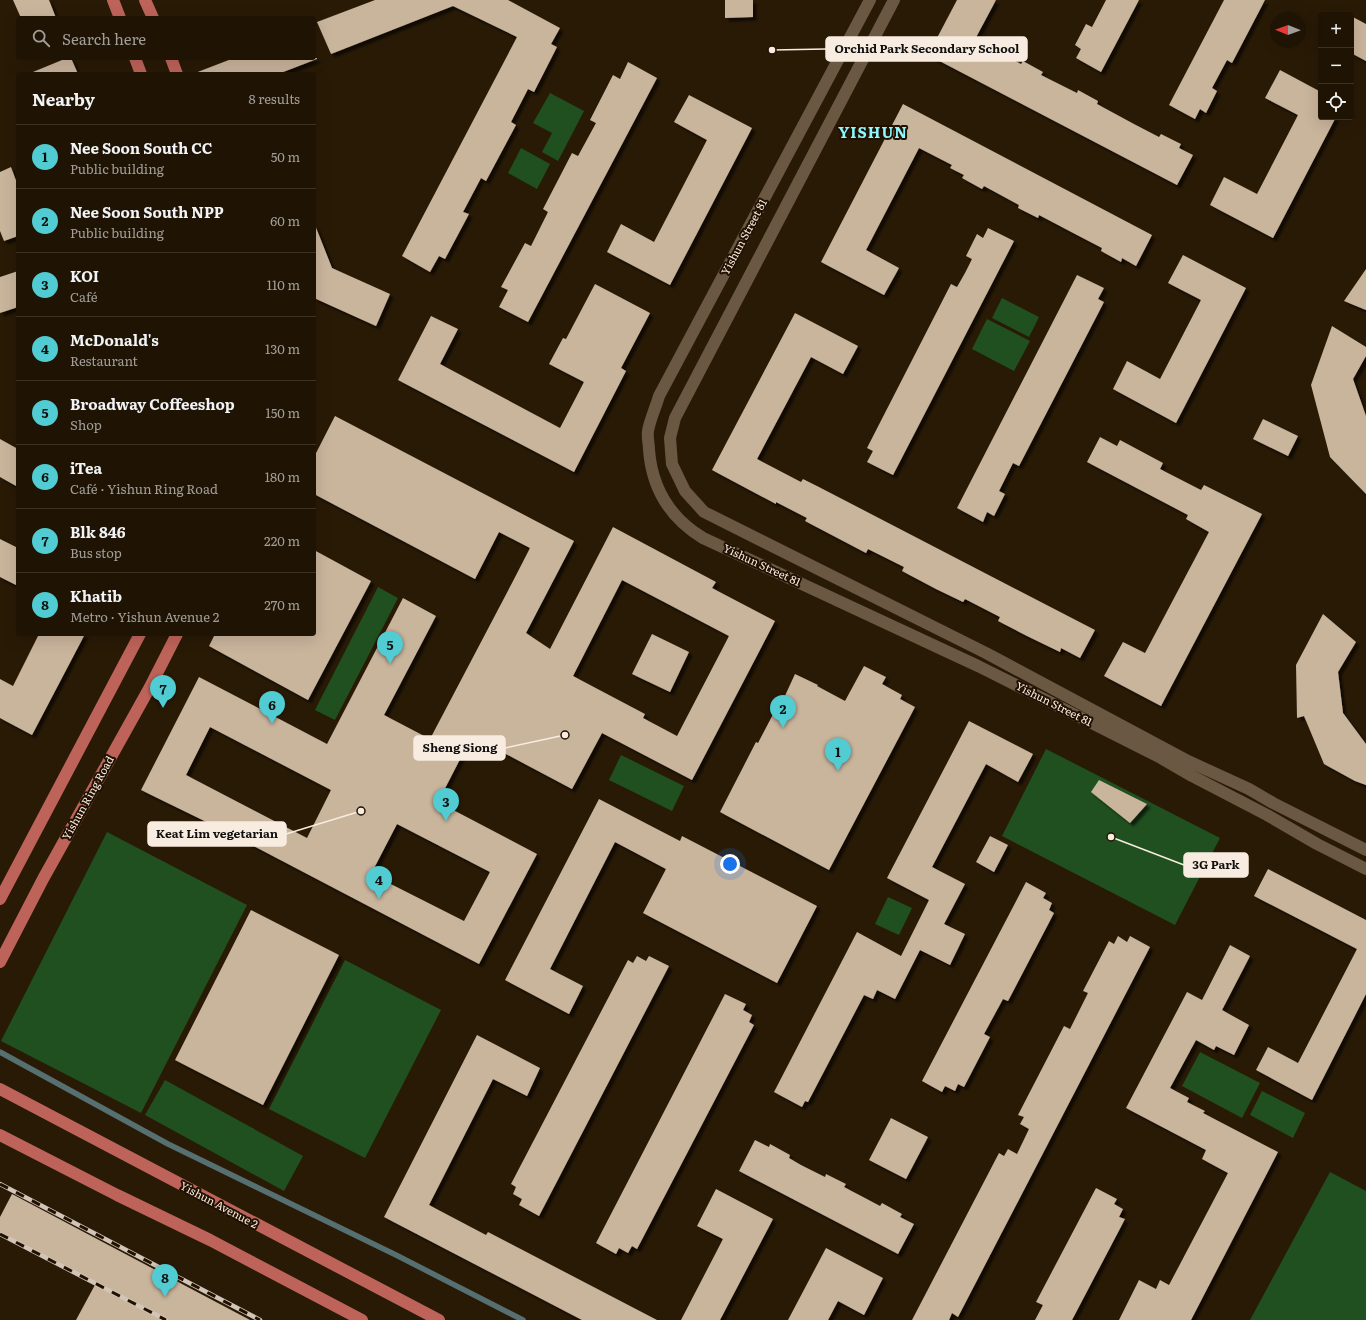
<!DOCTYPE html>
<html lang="en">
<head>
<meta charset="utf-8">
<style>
	:root { --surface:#1f1404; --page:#271d0e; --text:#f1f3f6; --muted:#a19e9a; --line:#3c3326; --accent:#51ccd2 }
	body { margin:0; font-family:Literata,serif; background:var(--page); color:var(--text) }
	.controls { position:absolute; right:12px; top:12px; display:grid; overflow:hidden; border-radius:4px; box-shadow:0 4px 16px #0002 }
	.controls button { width:36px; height:36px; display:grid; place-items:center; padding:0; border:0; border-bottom:1px solid var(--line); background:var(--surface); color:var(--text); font:20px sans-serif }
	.compass { position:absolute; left:1270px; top:12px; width:36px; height:36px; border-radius:50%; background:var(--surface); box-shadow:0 4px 16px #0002; rotate:271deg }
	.you { position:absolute; left:730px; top:864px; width:14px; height:14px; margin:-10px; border:3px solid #fff; border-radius:50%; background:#1a73e8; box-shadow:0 0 0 6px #1a73e833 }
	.badge { display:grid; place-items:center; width:26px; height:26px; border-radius:50%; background:var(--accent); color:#111; font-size:13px; font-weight:700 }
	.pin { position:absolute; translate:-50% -33px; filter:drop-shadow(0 1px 2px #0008) }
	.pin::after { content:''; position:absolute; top:21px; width:14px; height:12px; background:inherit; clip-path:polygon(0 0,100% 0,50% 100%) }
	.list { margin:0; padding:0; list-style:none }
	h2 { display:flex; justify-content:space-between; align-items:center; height:52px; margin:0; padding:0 16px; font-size:17px }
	h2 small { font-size:13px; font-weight:400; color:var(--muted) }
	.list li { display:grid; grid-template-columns:26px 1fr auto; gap:12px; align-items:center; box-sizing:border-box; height:64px; padding:0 16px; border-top:1px solid var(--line) }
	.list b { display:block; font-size:15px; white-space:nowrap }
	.list p { margin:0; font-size:13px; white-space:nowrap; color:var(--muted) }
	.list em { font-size:13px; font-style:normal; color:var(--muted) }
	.icon { flex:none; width:22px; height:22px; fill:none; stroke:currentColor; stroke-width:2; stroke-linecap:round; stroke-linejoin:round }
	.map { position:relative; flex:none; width:1366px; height:1320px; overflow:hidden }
	.search { position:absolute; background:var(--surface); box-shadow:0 4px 16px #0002; left:16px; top:16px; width:300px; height:44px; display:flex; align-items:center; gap:10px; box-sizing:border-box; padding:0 14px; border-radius:4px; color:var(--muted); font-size:15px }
	.panel { position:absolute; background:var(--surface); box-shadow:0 4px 16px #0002; left:16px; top:72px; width:300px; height:564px; border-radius:4px }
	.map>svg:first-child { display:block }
	.green { fill:#20501f }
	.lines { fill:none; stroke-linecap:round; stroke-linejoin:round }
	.stream { stroke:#566f71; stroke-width:5.5 }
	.building { fill:#c9b49c; fill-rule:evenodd; filter:url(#shadow) }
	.minor { stroke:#6b5843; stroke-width:12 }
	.major { stroke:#be635a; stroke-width:12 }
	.rail-casing { stroke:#d2c5b7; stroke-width:4.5 }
	.rail { stroke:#201000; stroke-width:3; stroke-dasharray:9; stroke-linecap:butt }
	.labels { text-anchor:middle; stroke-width:4; stroke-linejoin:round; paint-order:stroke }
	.street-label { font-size:11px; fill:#f8ece0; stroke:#201000 }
	.district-label { font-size:15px; font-weight:bold; letter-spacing:1px; fill:#8df9fe; stroke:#201000 }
	.leader { fill:none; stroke:#f8ece0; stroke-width:1.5 }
	.callout-dot { fill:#f8ece0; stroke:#201000; stroke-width:1.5 }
	.callout { fill:#f8ece0; stroke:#f8ece0; stroke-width:1.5 }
	.callout-label { font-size:12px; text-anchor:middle; font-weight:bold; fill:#111 }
</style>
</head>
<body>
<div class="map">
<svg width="1366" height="1320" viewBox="0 0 1366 1320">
	<defs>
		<filter id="shadow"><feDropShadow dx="3.5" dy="3.5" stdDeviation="1" flood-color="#0009"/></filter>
	</defs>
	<rect width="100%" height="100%" fill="#291a06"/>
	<path class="green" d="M550,93L584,111L558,161L542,152L552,133L533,123Z
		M521,148L550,164L537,189L508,173Z
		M1002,298L1039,317L1029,337L992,318Z
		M987,319L1030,341L1014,371L972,349Z
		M378,587L398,598L335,720L315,710Z
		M1046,749L1220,838L1175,925L1002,836Z
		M621,755L684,786L672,811L609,780Z
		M107,832L247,905L141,1113L1,1041Z
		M888,897L912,908L899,935L875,924Z
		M345,960L441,1010L365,1158L269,1109Z
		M1200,1052L1260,1083L1242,1118L1182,1086Z
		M165,1080L303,1156L284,1191L145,1115Z
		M1262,1091L1305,1113L1293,1138L1250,1115Z
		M1330,1172L1366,1191V1320H1250Z"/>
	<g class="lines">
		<path class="stream" d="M0,1052L168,1144L396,1255L523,1320"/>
	</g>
	<path class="building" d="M13,0H49L56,18H21Z
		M375,0H508L560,28L551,44L557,47L534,92L528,89L511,122L516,125L486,181L481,178L463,212L469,214L445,259L439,256L430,272L402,256L517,37L453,6L331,54L317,22Z
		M725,0H753V17L725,18Z
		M957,0H996L973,43L1006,60L1008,57L1021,64L1023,61L1043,72L1041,75L1077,93L1078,90L1098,101L1097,104L1134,124L1159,137L1161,134L1181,144L1179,148L1193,155L1177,185L928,55Z
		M1106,0H1139L1101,72L1076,58L1081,49L1075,45L1086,24L1092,27Z
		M1224,0H1265L1232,63L1227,60L1212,88L1217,91L1206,113L1200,109L1195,119L1169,105Z
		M1351,16L1366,24V61L1351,53Z
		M67,58H71L78,74H28Z
		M234,58H317V59L278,74H195V73Z
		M628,62L657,78L528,322L499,307L508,290L501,287L525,243L531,246L548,212L543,209L572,153L578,156L596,123L590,120L613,75L620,79Z
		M1280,70L1321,92V117H1336L1273,238L1210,205L1224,177L1257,194L1298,115L1265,98Z
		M689,95L752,128L670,285L607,252L621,224L654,242L707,140L674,122Z
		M903,104L1152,235L1136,266L1122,258L1121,262L1101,251L1102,248L1077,235L1039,215L1038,218L1018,208L1019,205L984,186L982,189L962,178L964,175L950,168L952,165L919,148L866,250L899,268L884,295L821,262Z
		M11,167L18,186V236L4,241L0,231V172Z
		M315,225L332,268L390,294L376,326L314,298V226Z
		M988,228L1014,241L893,475L867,462L873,451L867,448L951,284L957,287L965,273L972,259L966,256L977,234L983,238Z
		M1183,255L1246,288L1176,423L1113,389L1127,361L1160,379L1201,300L1168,283Z
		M1366,269V310L1344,301Z
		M18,271V307L0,313V277Z
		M1077,275L1104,288L1098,299L1104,302L1019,466L1013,463L999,491L1005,494L994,516L987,512L983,522L957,508Z
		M595,284L650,313L621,368L626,371L574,472L398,380L431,316L458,329L440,364L560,428L584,382L549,364L563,338L566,339Z
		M795,313L858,346L843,374L811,357L757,459L801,482L803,479L817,486L1095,630L1080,658L1061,648L1060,652L1027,636L998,621L1000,617L965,599L963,602L936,589L902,571L904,567L868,549L866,553L805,521L807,518L776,502V504L712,470Z
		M1332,326L1366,347V356L1353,379L1366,416V494L1330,457L1311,385Z
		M335,416L574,541L526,633L550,649L613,527L716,582L712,588L775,621L692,780L602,733L572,789L472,736L438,802L537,854L479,964L229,833L141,790L199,677L327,744L403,598L436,616L384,715L430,739L512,583L530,548L499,532L475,579L314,494V457ZM622,580L729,636L677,736L643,718L645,714L573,676ZM210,727L331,790L307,838L186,775ZM397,824L490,872L464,921L371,874Z
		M1263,419L1298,436L1288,456L1253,439Z
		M1100,437L1117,446L1120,440L1163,463L1160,469L1201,490L1204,485L1262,514L1161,706L1104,676L1123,642L1145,653L1209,532L1186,519L1188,515L1087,462Z
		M0,439L18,449V487L0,477Z
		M0,539L18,548V586L0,577Z
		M314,550L371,581L308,700L209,646L215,634H314Z
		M1323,614L1356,642L1338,672L1343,713L1366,744V785L1355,781L1324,764L1304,716L1297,718L1296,665Z
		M39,634H85L32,735L0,718V679L13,686Z
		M652,634L689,652L670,692L632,674Z
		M864,666L886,677L882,684L902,695L900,699L915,707L829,870L720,812L756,742L758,743L781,699L783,700L795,674L818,685L817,686L845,701Z
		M969,721L1033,754L1018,782L986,764L932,867L965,884L944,924L965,934L950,965L920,950L895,999L877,990L873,999L864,995L808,1102L805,1101L802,1107L774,1092L857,932L901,956L929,900L887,878Z
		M1099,780L1147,804L1130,823L1091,792Z
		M599,799L680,841L682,836L817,906L777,983L643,913L666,869L615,842L550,969L583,986L569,1014L505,980Z
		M990,836L1008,845L994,872L976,862Z
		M1268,869L1366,920V994L1312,1100L1256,1070L1268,1047L1298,1063L1357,949L1254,896Z
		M1026,882L1046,893L1043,898L1052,903L1049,910L1054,913L1008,1001L1003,999L984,1034L990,1037L964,1087L958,1084L955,1091L945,1086L942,1092L922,1081Z
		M251,910L339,955L263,1105L175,1060Z
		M1118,936L1127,942L1130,936L1150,947L958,1317L952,1313L949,1320H912L999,1153L1004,1156L1008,1149L1017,1154L1029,1129L1020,1124L1024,1117L1018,1115L1064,1026L1070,1029L1088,993L1083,991L1109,941L1114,944Z
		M1230,945L1250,956L1222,1010L1249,1025L1234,1055L1216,1046L1214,1050L1196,1040L1170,1088L1189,1098L1187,1102L1205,1111L1203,1113L1278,1152L1191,1320H1119L1139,1280L1156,1289L1160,1280L1169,1285L1228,1173L1202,1159L1206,1150L1126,1108L1187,992L1202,1000Z
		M637,956L646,961L649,956L669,966L539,1216L519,1205L522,1199L513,1194L516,1187L511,1184L628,960L633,963Z
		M725,994L746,1004L743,1010L752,1015L749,1022L754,1025L637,1249L632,1246L628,1253L619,1248L616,1254L596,1243Z
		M477,1035L540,1068L527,1096L493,1079L429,1205L486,1235L488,1232L657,1320H582L384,1217Z
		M891,1118L928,1137L906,1179L869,1160Z
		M755,1140L769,1147L770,1144L790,1155L789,1158L801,1165L825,1177L826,1174L846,1184L844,1187L865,1198L880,1206L882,1203L902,1214L900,1217L914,1224L898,1254L739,1171Z
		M1096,1188L1117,1199L1114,1204L1123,1209L1119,1217L1125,1219L1072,1320H1035L1043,1305L1036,1302Z
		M716,1189L773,1219L720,1320H681L723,1239L697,1226Z
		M12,1194L250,1320H76L96,1283L0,1233V1217Z
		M826,1248L883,1278L864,1315L838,1301L828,1320H788Z"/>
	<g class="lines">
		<path class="minor" d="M870,0L659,396C656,407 650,419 648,431C647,437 649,444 649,450C652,488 670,518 703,538L978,666L1036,695L1161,758L1192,776L1267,815L1317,844L1366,869
			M894,0L675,418L670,438L672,464L685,491L704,512L986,653L1188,761L1249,789L1273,803L1366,850"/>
		<path class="major" d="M113,0L120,18
			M145,0L153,18
			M135,58L141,74
			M171,58L177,74
			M0,899L140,634
			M0,962L43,879L150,687L177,634
			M0,1089L439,1320
			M0,1135L117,1195L210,1240L362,1320"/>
		<defs>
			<path id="rail" d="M0,1184L260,1320
				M0,1234L166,1320"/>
		</defs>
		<use href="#rail" class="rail-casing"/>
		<use href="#rail" class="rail"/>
	</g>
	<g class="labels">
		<g class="street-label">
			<text transform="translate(744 237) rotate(-62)" y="4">Yishun Street 81</text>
			<text transform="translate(762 565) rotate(25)" y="4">Yishun Street 81</text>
			<text transform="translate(1054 704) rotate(27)" y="4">Yishun Street 81</text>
			<text transform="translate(88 798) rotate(-61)" y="4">Yishun Ring Road</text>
			<text transform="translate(219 1205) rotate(28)" y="4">Yishun Avenue 2</text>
		</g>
		<g class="district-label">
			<text x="873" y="138">YISHUN</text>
		</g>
	</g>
	<path class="leader" d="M772 50L826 49M565 735L505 748M361 811L286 834M1111 837L1184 865"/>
	<g class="callout-dot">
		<circle cx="772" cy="50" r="4"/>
		<circle cx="565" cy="735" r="4"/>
		<circle cx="361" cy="811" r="4"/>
		<circle cx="1111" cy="837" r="4"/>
	</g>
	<g class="callout">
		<rect x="826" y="37" width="201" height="24" rx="4"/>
		<rect x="414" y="736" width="91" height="24" rx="4"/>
		<rect x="148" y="822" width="138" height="24" rx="4"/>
		<rect x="1184" y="853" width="64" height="24" rx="4"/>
	</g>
	<g class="callout-label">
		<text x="927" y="53">Orchid Park Secondary School</text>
		<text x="460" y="752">Sheng Siong</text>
		<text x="217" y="838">Keat Lim vegetarian</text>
		<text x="1216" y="869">3G Park</text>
	</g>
</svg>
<div class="controls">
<button>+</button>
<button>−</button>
<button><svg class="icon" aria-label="locate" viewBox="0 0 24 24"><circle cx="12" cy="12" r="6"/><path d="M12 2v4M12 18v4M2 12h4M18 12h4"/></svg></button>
</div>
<svg class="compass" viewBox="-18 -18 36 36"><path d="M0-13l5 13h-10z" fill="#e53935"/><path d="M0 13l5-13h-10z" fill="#a19e9a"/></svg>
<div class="you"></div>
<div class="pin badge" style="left:838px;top:771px">1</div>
<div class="pin badge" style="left:783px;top:728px">2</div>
<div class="pin badge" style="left:446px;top:821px">3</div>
<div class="pin badge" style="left:379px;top:899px">4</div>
<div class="pin badge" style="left:390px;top:664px">5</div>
<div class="pin badge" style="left:272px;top:724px">6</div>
<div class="pin badge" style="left:163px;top:708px">7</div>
<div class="pin badge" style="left:165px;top:1297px">8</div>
<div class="search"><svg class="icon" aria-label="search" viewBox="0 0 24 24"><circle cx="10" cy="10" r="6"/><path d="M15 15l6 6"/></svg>Search here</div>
<section class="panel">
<h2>Nearby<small>8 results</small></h2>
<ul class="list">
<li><span class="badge">1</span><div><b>Nee Soon South CC</b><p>Public building</p></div><em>50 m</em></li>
<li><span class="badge">2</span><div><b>Nee Soon South NPP</b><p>Public building</p></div><em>60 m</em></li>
<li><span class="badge">3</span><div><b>KOI</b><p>Café</p></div><em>110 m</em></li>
<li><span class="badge">4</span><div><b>McDonald's</b><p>Restaurant</p></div><em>130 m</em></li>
<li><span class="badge">5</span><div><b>Broadway Coffeeshop</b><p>Shop</p></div><em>150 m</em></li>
<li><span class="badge">6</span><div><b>iTea</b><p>Café · Yishun Ring Road</p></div><em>180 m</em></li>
<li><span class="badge">7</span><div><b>Blk 846</b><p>Bus stop</p></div><em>220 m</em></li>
<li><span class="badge">8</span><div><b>Khatib</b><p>Metro · Yishun Avenue 2</p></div><em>270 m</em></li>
</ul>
</section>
</div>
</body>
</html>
